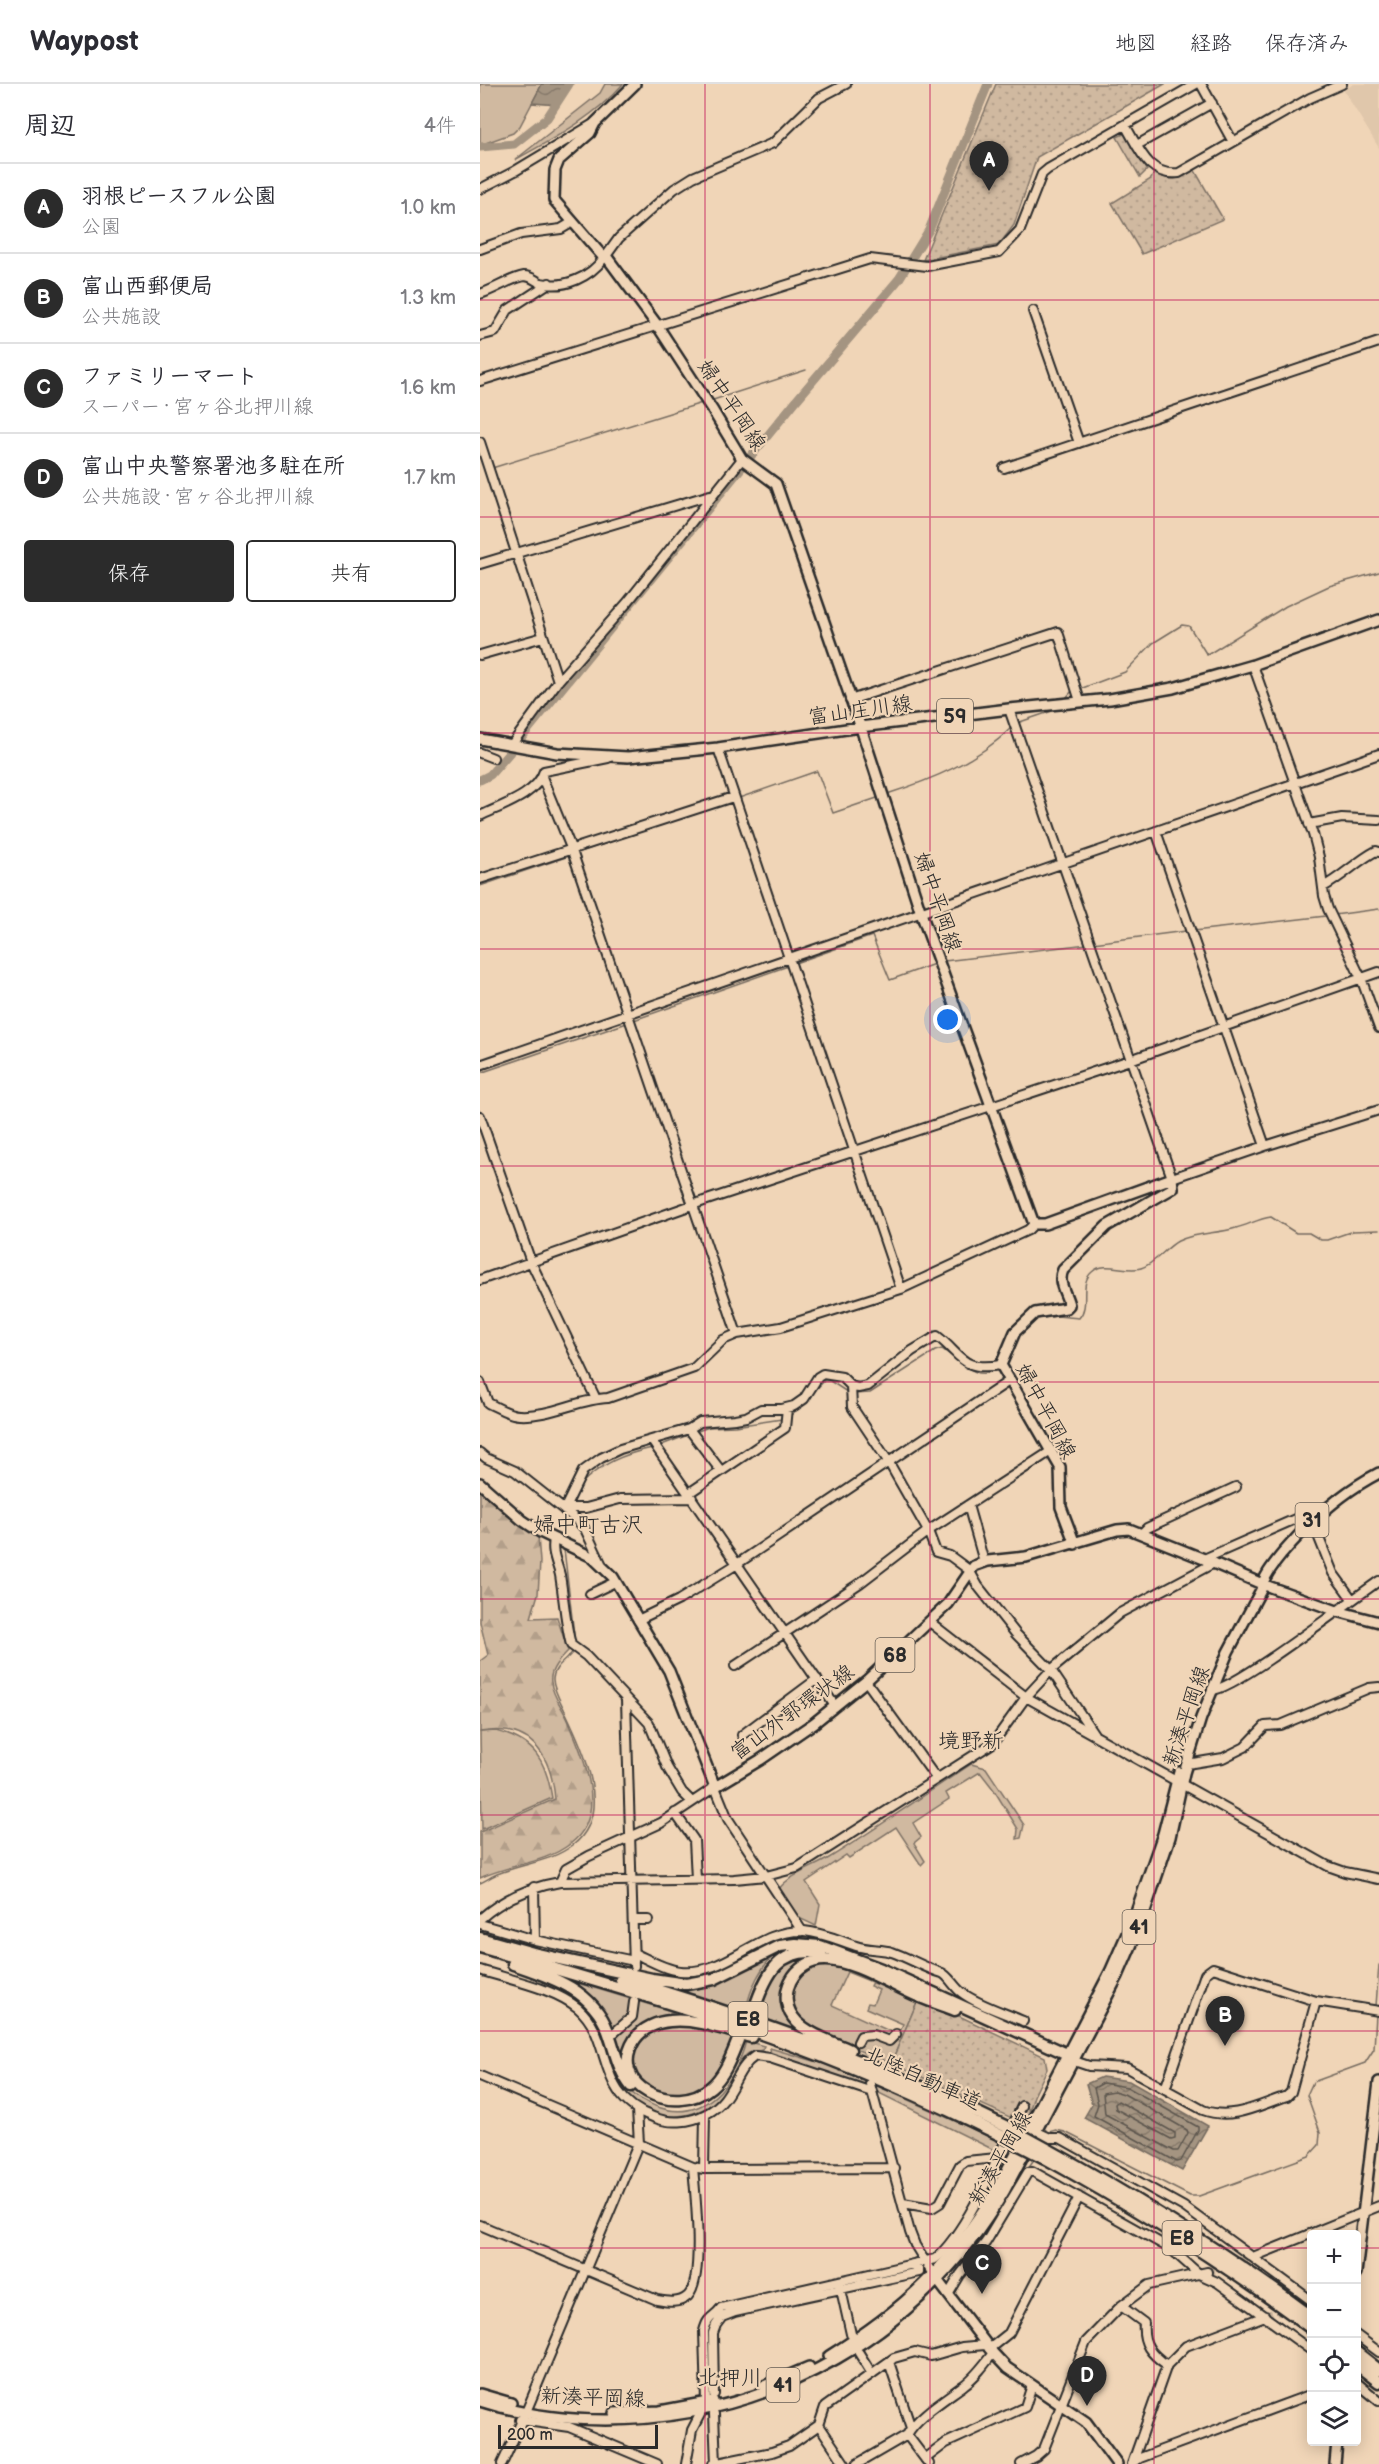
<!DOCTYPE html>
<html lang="ja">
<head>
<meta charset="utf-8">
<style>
	:root { --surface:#fff; --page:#f7f7f7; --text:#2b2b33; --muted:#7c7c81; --line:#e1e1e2; --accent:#2b2b2b }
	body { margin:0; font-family:"Balsamiq Sans","Klee One",sans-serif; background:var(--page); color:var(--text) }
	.controls { position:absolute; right:18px; bottom:18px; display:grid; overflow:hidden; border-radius:6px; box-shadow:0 3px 15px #0003 }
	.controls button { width:54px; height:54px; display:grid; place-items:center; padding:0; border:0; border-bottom:2px solid var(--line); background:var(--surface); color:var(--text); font:30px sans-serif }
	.scale { position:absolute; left:18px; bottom:15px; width:160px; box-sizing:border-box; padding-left:6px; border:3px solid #2b2b2b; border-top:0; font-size:16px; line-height:21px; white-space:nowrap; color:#2b2b2b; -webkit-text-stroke:4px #f0d5b7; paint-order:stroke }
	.you { position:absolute; left:468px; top:936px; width:21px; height:21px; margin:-15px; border:4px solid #fff; border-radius:50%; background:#1a73e8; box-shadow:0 0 0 9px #1a73e833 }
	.badge { display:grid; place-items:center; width:39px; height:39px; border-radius:50%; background:var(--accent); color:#fff; font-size:20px; font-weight:700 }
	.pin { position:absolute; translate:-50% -50px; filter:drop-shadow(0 2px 3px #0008) }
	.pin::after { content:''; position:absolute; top:32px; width:21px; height:18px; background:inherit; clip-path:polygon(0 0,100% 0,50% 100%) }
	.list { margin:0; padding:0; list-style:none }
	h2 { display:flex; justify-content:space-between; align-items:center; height:78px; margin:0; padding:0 24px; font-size:26px }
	h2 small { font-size:20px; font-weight:400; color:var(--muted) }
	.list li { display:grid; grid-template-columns:39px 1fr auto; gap:18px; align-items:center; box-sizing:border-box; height:90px; padding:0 24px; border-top:2px solid var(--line) }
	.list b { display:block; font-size:22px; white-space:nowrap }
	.list p { margin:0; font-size:20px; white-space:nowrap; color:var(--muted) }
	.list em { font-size:20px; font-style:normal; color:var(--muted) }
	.actions { display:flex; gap:12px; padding:18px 24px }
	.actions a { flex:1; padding:14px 0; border:2px solid var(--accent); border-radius:6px; text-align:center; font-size:21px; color:var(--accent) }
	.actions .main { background:var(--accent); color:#fff }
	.icon { flex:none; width:33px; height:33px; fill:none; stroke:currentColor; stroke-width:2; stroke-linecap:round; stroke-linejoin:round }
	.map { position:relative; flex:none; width:899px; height:2380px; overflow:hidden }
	header { display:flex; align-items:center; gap:36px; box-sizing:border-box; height:84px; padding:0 30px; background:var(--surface); border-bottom:2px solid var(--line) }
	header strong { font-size:28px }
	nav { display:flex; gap:33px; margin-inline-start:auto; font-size:21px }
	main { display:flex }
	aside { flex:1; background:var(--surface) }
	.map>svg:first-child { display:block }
	.built { fill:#e0c7ab }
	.grass { fill:#d0b9a0; stroke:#7e7266; stroke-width:1.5; fill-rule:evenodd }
	.forest { fill:url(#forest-firs); stroke:#7e7266; stroke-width:1.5 }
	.park { fill:url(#park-dots); stroke:#7e7266; stroke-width:1.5 }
	.water { fill:url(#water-waves); stroke:#746a5f; stroke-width:1.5 }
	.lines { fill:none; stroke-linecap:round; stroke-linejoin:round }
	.shore { stroke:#5b554d; stroke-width:1.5 }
	.stream { stroke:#746a5f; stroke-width:1.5 }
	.river { stroke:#a49481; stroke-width:9 }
	.minor-tunnel { stroke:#c9b39b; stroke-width:8; stroke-dasharray:8 4; stroke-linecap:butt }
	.highway-tunnel { stroke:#c9b39b; stroke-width:10; stroke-dasharray:10 5; stroke-linecap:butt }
	.minor-casing { stroke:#2b2b2b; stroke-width:12 }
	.major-casing { stroke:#2b2b2b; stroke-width:14 }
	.highway-casing { stroke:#2b2b2b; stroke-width:15 }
	.minor { stroke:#f0d5b7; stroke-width:8 }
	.major { stroke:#f0d5b7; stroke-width:9 }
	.highway { stroke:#f0d5b7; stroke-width:10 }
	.highway-bridge-casing { stroke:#2b2b2b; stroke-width:15; stroke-linecap:butt }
	.highway-bridge { stroke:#f0d5b7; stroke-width:10 }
	.grid { fill:none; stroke:#c2185b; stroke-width:1.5; stroke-opacity:0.55 }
	.labels { text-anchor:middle; stroke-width:4.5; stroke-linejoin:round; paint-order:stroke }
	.shield { fill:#f0d5b7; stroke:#665e55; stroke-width:1.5 }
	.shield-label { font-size:20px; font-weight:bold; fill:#2b2b2b }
	.street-label { font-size:21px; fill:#2b2b2b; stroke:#f0d5b7 }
	.neighbourhood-label { font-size:22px; fill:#2b2b2b; stroke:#f0d5b7 }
</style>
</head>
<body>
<header>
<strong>Waypost</strong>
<nav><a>地図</a><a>経路</a><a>保存済み</a></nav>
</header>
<main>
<aside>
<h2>周辺<small>4件</small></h2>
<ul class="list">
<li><span class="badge">A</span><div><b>羽根ピースフル公園</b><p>公園</p></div><em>1.0 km</em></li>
<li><span class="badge">B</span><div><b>富山西郵便局</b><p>公共施設</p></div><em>1.3 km</em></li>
<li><span class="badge">C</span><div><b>ファミリーマート</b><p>スーパー · 宮ヶ谷北押川線</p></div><em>1.6 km</em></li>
<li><span class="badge">D</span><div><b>富山中央警察署池多駐在所</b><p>公共施設 · 宮ヶ谷北押川線</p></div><em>1.7 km</em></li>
</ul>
<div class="actions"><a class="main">保存</a><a>共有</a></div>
</aside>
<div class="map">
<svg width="899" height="2380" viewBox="0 0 899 2380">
	<defs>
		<pattern id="forest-firs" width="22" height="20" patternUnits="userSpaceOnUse" patternTransform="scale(1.5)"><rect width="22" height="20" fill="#d0b9a0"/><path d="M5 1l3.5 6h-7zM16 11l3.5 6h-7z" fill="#b39f8a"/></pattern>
		<pattern id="park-dots" width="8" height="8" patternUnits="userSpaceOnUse" patternTransform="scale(1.5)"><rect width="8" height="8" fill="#d0b9a0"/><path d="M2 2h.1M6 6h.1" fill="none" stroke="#b39f8a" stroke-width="1.8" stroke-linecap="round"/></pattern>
		<pattern id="water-waves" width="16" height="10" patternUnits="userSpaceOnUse" patternTransform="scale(1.5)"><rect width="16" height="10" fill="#a49481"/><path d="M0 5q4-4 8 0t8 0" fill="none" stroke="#86796a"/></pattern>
	</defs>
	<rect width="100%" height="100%" fill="#f0d5b7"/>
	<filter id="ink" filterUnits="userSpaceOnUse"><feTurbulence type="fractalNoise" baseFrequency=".0167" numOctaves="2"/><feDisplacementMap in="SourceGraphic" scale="12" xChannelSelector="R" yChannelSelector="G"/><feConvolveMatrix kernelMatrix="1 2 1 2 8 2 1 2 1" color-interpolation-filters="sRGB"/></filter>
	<g filter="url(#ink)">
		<path class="built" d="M873,0H899V64L864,7Z"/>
		<path class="grass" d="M0,0H62L40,42L33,49L0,61Z
			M125,0H143C112,35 76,53 35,76L120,9Z
			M16,1647C55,1657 66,1676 72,1714L2,1745L0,1648Z
			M491,1680L506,1684L544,1741L541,1754L537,1755L538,1745L514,1706L500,1688L466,1709L469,1715L433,1739L441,1753L434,1759L445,1777L441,1781L416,1743L369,1774L366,1771L326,1798L340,1820L336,1842L319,1834L299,1805C309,1791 333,1784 349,1774C397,1744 444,1711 491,1680Z
			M298,1867C279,1884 271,1903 265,1928L183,1902L206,1903Z
			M331,1872V1875L303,1910L332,1953L276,1932C289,1898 291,1880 331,1872Z
			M346,1881L362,1885L437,1918L411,1979C381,1966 300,1945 313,1902C318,1886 332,1883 346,1881ZM367,1888L392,1898L390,1902L399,1906L393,1920L388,1919L386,1924L423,1940L418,1951L352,1921Z
			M71,1891L224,1937L163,1942L143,1980L128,1937Z
			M197,1941L212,1942L253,1953C246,1994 206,2031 166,2002C144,1986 152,1955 174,1945C181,1942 190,1942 197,1941Z
			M266,1957L284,1962L282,1966C278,1968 274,1967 269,1969C258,1975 250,2004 239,2014C213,2040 157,2039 139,2005C132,1992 128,1975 123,1962L127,1958C133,1972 139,1992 148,2004C154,2013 166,2018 175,2022C224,2041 255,1999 266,1957Z
			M290,1964L351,1982L387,1997L384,2003L353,1991L291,1971Z
			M393,2000L517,2056L521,2060L514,2066L397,2008Z"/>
		<path class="forest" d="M0,1407L58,1452L60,1478L58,1510L51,1534L77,1533L88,1567C80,1575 69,1586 71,1598C72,1611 83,1625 88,1636C103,1672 130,1731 90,1760C64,1780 29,1780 0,1794V1748L75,1715C71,1669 50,1639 0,1648V1577L8,1571L0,1538Z"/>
		<path class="park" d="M516,0H685L557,73L534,141L519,161L443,176Z
			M646,49L667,86L660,93L637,53Z
			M714,85L743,135L662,170L632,119L671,95L674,89C693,99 697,96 714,85Z
			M437,1918L453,1925L473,1929L565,1973L567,1985L554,2012L545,2040L411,1979Z"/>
		<path class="water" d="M62,0H86L78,21L52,19Z
			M622,1993L649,1997L728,2042L702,2087L604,2034L612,2020L606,2000Z"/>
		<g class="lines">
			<path class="shore" d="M623,1999L647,2003L718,2043V2046L701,2077L697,2078L614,2032L618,2020L614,2004Z
				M634,2007L644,2010L707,2046L708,2049L698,2067H694L625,2030L623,2009Z
				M638,2017L695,2049V2054L691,2055L636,2025L635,2020Z"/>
			<path class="stream" d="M230,317L326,286
				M12,384L222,319
				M600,605L645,588L673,559L702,541L709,542L727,571L806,522L849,502L899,488
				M585,615L592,607
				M537,639L578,625
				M407,710C451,696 498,677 531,644
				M259,714L337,687L353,729L400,713
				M97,769L180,741
				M0,802L89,772
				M854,831L899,825
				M714,847L846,832
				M613,859L706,847
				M464,877L608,860
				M315,879L392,852L410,896L457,879
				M154,936L308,882
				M0,989L147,939
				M554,1235L577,1232L599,1234C611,1221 598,1200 612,1188C625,1176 646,1189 661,1184C675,1180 685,1164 698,1157C716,1148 737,1150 756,1144C768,1141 778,1135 791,1133L816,1149H829L841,1156H847L873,1147L899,1146
				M374,1310L390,1309L455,1267L462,1265C475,1273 500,1301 515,1284
				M330,1312L344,1297H350L367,1308
				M309,1333L323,1320
				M215,1348L229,1343L255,1342L302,1335
				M179,1362L208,1351
				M100,1401C120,1380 144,1370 172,1364
				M84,1454L85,1433
				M84,1465L95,1559
				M0,1799C7,1796 13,1791 20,1789C45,1779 71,1778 93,1761C134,1730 103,1665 86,1629C82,1620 73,1606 73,1595C74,1581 88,1576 94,1566
				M896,1922L899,1881
				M568,2051L569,2048L576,2046L585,2048L710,2112H719L829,2072L839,2061L840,2048L827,2011L833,1998L885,1979L894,1965L896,1930
				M548,2084L555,2074
				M498,2162L507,2149
				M474,2183L479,2186L491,2171
				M384,2195L435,2184
				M230,2248L236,2234"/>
			<path class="river" d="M0,63L34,60L67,34L89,0
				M0,696L10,691L30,668L315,318L419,195L449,146L508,0"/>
			<path class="minor-tunnel" d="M378,1958L384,1981
				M599,2113L622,2076
				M727,2188L767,2174
				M785,2232L829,2215"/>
			<path class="highway-tunnel" d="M263,1941L269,1924"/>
			<defs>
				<path id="minor" d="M721,0L753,58
					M645,41C659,64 668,93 699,89L830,14L862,0
					M657,61L732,19
					M0,105L35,87L115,39
					M0,165L41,150L81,145L93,138
					M126,172L139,154L194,105L213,93L293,59L339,14L366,0
					M0,210C14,206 31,194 44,192C52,192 55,197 61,199C85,205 110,193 124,174
					M553,227L599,359
					M0,252L15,248L28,226L69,199
					M0,297L390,175L447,182L519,168L540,146L562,90L568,85L716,0
					M0,358L78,597
					M524,384L899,258
					M0,480L230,411
					M0,571L63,553
					M773,581L833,750L839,773L844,812L848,825L881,894L899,944
					M370,616L578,548L600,617
					M529,625L692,1094L785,1062L899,1026
					M32,660L78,597L147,519L262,375
					M238,664L421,1205
					M0,669L13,674
					M62,693L91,764L257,1250
					M0,732C20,722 57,711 64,687L128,674
					M829,740L862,734L899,736
					M676,747L785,1062
					M0,795L253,713
					M843,803C862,793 877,777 896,767L899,768
					M0,981L899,670
					M0,1032L51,1178L116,1315
					M0,1196L215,1120L650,976L899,888
					M0,1298L8,1319C17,1323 29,1331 39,1331C70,1333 98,1315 128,1314L214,1284L243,1256L257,1250L301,1243L421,1205L548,1146L554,1140
					M371,1302L372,1323L408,1377L448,1447L456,1468L470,1472L489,1486L498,1502L536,1550L571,1586L614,1650
					M209,1345L241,1387
					M172,1357L355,1622
					M0,1369L6,1374L35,1387L97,1436L105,1445L121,1479
					M209,1409L305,1344L307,1324
					M488,1421L504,1478
					M84,1426L103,1387L121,1374L140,1365L209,1345L220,1338L255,1335L266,1333L281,1325H302L314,1322L324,1315L338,1293L343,1290L362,1293L371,1302L378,1304L388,1302L432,1267L457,1252C483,1272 480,1287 521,1281
					M84,1426L92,1424H106L140,1415L212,1414
					M661,1450L667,1444L756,1403
					M74,1455C71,1469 77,1478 80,1491C84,1515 85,1538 91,1561L106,1572L169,1639L187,1683L202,1708L212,1718
					M724,1475L829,1429L853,1489L872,1515
					M110,1510L135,1498
					M158,1536L199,1516L257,1480L529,1297
					M451,1539L546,1613L848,1782L865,1788L899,1795
					M255,1582L380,1499L448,1447L571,1367
					M386,1597L456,1694
					M732,1606C755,1606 872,1515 899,1497
					M146,1616L154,1882
					M262,1651L337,1595
					M707,1680L743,1674L765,1663L785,1642L801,1641L889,1604L899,1603
					M195,1729L214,1756L216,1795
					M80,1798L254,1795L286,1792L317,1784L513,1659L546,1613L571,1586L640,1529L734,1479
					M54,1803L55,1856
					M0,1835C24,1814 49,1803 80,1798L86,1785L109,1772L181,1739L235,1703L248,1735L322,1847
					M153,1836H168
					M0,1840L55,1856L154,1877
					M154,1869C169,1876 184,1885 200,1887C247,1892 277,1845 324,1847C344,1849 358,1856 376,1862C388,1866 400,1865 412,1868C429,1874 445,1884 462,1889C468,1891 475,1904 481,1908C498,1921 523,1928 543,1937
					M0,1886C30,1896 74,1904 98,1924C135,1956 113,2011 173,2033C189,2040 210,2039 226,2030C255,2015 253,1987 275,1972L290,1974L392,2008
					M135,1948L152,1933L154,1918
					M378,1958L381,1952L393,1951L409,1957L416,1950
					M594,1977L609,1982L647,1984L723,2026C752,2037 779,2021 807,2012L811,2008L836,1917
					M0,1992L213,2083L224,2085L414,2084
					M390,2000L430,2148L435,2161L455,2194
					M685,2005L725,1890L733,1884L836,1917L899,1927
					M557,2048L570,2054H580L704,2123L832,2217
					M224,2085L225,2031
					M423,2119L452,2124L460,2119L480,2081L486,2077L517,2074
					M0,2141L177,2216C188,2218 199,2220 208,2212C225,2194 215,2109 213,2083
					M773,2173L899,2122
					M360,2201L371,2250
					M468,2211L480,2191L506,2158L548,2088L552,2087L691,2165L719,2190L737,2198L832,2267
					M641,2222L664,2239C662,2260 671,2270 687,2281
					M238,2228L242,2233L255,2228L439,2188L436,2179
					M876,2251L899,2268
					M509,2265L529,2249L599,2113
					M379,2269L392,2290
					M409,2278L431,2344
					M876,2298L899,2317
					M234,2310L233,2249L236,2241L242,2233
					M234,2330L236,2380
					M40,2336L89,2343L177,2380
					M339,2341L365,2380
					M445,2375L466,2359L545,2323L552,2301
					M653,2379L660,2374L832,2310
					M22,2380L46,2328L156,2065L159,2059L157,2026
					M206,2380L212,2346L226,2319L224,2247C228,2231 234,2234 241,2224L455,2175C489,2147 522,2063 542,2022
					M233,2380L292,2368L309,2362L339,2341L345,2323L414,2274L435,2268L451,2272L482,2263L505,2261
					M377,2380L427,2351
					M449,2380L427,2351C436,2333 467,2314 484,2301C495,2293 504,2281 513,2269
					M541,2380L556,2372L564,2365L606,2258L641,2222L669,2201L727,2188
					M652,2380L687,2281L706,2262L785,2232"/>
				<path id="major" d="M155,0L115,39L110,49L79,76L75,86L74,116L124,174L126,172L177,241L233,327L262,375L296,400L382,647L441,829L554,1140H565L692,1094L693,1104L627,1142L583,1186C577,1199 586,1208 589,1221L586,1224L555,1229L535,1248L521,1281L580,1383L581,1423L595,1460
					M0,655L77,669L148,673L238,664L380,643L529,625L630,615L693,604L773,581L899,536
					M0,1399L42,1436L60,1448L112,1473L133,1493L189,1587L235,1703L280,1676L334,1639L386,1597L468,1520L494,1482L508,1477L546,1473L637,1446L649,1445L724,1475L782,1500L857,1527L899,1538
					M876,2189L899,1998
					M458,2197L513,2269L527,2284L606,2338L637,2380
					M349,2272C427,2224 470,2181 518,2103L630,1888L653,1836L683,1750L699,1688
					M284,2302L329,2283
					M0,2310L31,2319
					M0,2317C40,2330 84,2336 126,2336C293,2335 441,2250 525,2106L638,1892L661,1839L690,1753L704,1689L721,1634L748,1568L781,1506C783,1493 794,1480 802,1470C830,1437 860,1409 899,1389
					M134,2329L180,2327L233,2317
					M855,2380L857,2358"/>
				<path id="highway" d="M0,1854L57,1870
					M0,1863C82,1887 164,1910 244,1937C340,1969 432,2007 522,2052
					M52,1869L172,1895L206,1900L234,1895L300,1862L316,1860L340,1862L401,1885L587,1970L594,1977
					M33,1880C71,1893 112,1905 128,1947C135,1966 138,1986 151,2002
					M141,1895C274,1934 403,1982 527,2043
					M274,1926C286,1890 299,1862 342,1869
					M258,1956C251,1973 245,1991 231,2003C195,2034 125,2002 155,1955C163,1944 177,1938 190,1937C217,1934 245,1946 271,1953
					M370,1966C353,1958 330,1951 317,1938C293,1913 314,1875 346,1876C373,1877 403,1896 427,1907C443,1915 459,1920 475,1926
					M569,2066C660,2116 748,2171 832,2233
					M565,2074C658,2125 747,2181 832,2245
					M876,2268L899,2286
					M876,2280L899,2298"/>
			</defs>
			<use href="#minor" class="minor-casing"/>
			<use href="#major" class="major-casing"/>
			<use href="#highway" class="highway-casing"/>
			<use href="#minor" class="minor"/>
			<use href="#major" class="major"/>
			<use href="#highway" class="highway"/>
			<defs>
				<path id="highway-bridge" d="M527,2043L569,2066
					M522,2052L565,2074"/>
			</defs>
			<use href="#highway-bridge" class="highway-bridge-casing"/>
			<use href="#highway-bridge" class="highway-bridge"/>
		</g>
	</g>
	<path class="grid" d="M225,0V2380M450,0V2380M674,0V2380M0,216H899M0,433H899M0,649H899M0,865H899M0,1082H899M0,1298H899M0,1515H899M0,1731H899M0,1947H899M0,2164H832M876,2164H899"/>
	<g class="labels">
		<g class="shield">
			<rect x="457" y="615" width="36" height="34" rx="4.5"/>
			<rect x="815.5" y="1419" width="33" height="34" rx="4.5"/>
			<rect x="395.5" y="1554" width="39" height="34" rx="4.5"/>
			<rect x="642.5" y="1826" width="33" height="34" rx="4.5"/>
			<rect x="248.5" y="1918" width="39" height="34" rx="4.5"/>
			<rect x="682.5" y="2137" width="39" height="34" rx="4.5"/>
			<rect x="286.5" y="2284" width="33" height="34" rx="4.5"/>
		</g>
		<g class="shield-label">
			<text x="475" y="639">59</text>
			<text x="832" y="1443">31</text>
			<text x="415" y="1578">68</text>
			<text x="659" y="1850">41</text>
			<text x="268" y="1942">E8</text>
			<text x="702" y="2161">E8</text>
			<text x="303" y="2308">41</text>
		</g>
		<g class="street-label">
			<text transform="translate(252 321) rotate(56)" y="7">婦中平岡線</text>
			<text transform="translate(380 626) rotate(-8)" y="7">富山庄川線</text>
			<text transform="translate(458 818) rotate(71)" y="7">婦中平岡線</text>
			<text transform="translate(566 1327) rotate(62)" y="7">婦中平岡線</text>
			<text transform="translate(312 1628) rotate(-36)" y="7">富山外郭環状線</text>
			<text transform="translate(706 1632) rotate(-71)" y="7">新湊平岡線</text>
			<text transform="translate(443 1994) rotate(24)" y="7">北陸自動車道</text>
			<text transform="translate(520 2074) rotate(-60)" y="7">新湊平岡線</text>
			<text transform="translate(113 2313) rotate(2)" y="7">新湊平岡線</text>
		</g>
		<g class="neighbourhood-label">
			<text x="108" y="1448">婦中町古沢</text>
			<text x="491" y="1664">境野新</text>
			<text x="250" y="2301">北押川</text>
		</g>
	</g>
</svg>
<div class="controls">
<button>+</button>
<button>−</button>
<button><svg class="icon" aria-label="locate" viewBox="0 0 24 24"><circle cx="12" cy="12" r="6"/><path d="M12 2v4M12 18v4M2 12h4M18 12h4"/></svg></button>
<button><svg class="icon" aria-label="layers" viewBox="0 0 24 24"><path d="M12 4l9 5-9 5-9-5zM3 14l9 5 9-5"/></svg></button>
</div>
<div class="scale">200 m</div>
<div class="you"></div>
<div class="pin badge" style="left:509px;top:107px">A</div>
<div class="pin badge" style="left:745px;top:1962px">B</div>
<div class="pin badge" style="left:502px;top:2210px">C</div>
<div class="pin badge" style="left:607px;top:2322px">D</div>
</div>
</main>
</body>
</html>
